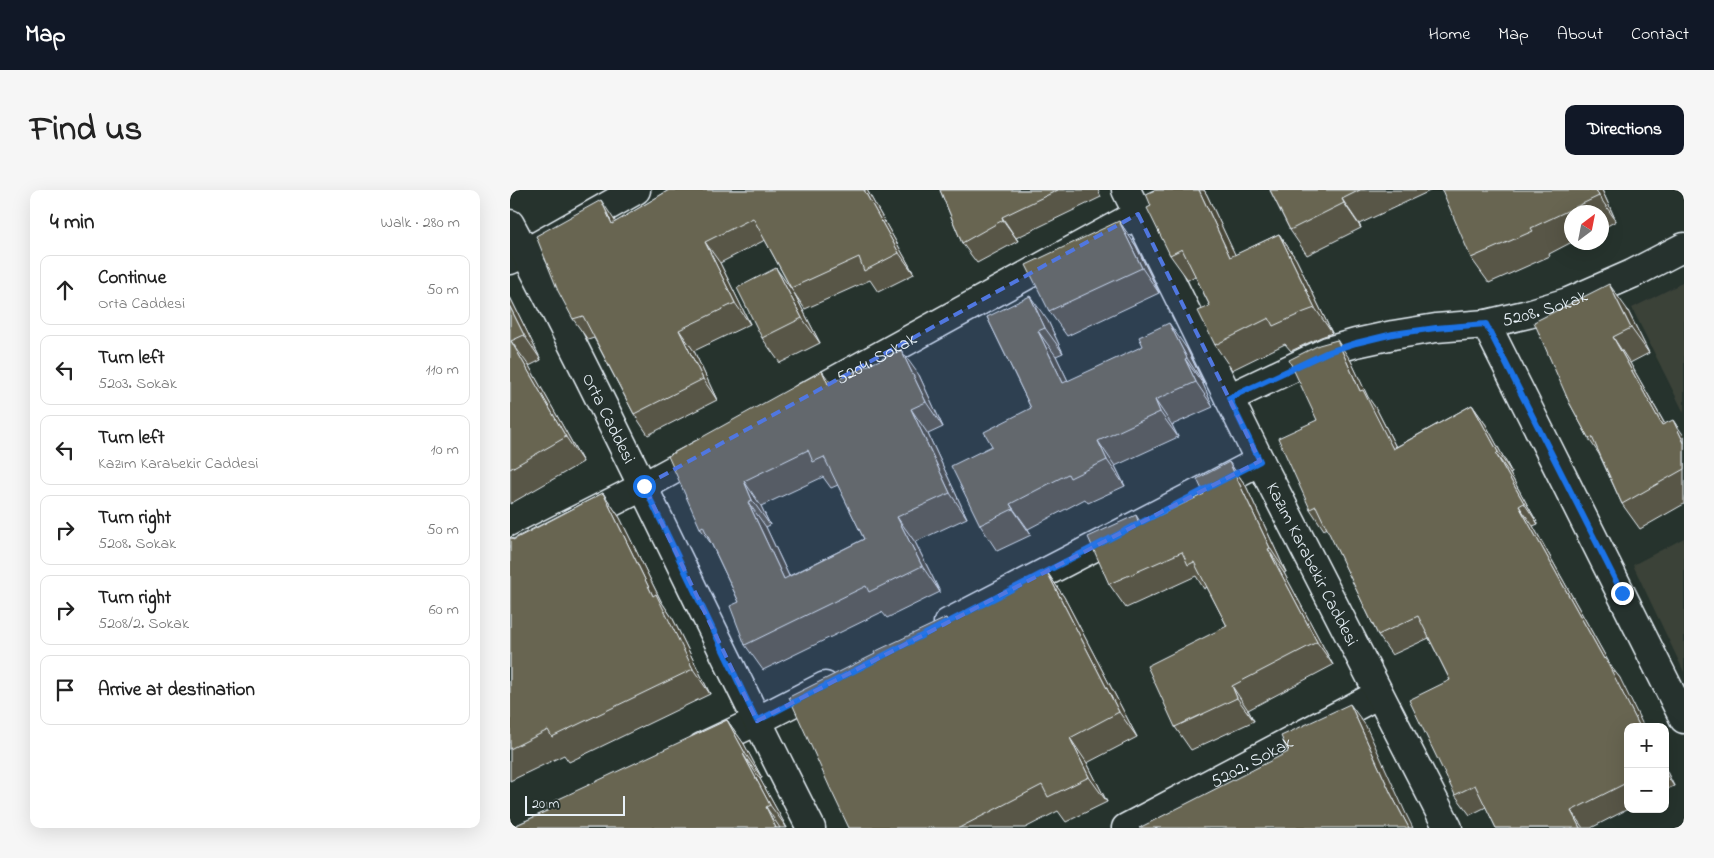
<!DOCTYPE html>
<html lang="en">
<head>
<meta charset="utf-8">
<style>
	:root { --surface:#fff; --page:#f6f6f6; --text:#222; --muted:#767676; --line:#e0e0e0; --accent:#111827 }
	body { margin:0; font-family:"Indie Flower",sans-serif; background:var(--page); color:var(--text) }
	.controls { position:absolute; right:15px; bottom:15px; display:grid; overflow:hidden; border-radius:10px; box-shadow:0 5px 20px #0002 }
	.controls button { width:45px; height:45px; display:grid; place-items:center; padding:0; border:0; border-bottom:1px solid var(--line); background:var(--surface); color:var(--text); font:25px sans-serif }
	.compass { position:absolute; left:1054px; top:15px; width:45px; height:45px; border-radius:50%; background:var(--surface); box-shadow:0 5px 20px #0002; rotate:32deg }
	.scale { position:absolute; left:15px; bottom:12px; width:100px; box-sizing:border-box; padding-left:5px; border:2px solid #e8f1f8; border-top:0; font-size:14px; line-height:18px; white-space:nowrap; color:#e8f1f8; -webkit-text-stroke:4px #26332d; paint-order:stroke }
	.stop { position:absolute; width:15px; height:15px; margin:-11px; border:4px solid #1a73e8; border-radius:50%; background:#fff }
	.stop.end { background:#1a73e8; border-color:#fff; box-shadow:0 1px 5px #0008 }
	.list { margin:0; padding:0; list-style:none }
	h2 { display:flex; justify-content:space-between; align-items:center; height:65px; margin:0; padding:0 20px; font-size:21px }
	h2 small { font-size:16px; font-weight:400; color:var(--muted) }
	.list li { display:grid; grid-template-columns:32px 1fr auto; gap:15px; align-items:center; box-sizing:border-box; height:70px; margin:0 10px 10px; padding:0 10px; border:1px solid var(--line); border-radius:10px }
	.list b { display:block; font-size:19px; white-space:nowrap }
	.list p { margin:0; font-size:16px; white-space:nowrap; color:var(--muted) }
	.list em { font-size:16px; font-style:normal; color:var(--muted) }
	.icon { flex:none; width:28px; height:28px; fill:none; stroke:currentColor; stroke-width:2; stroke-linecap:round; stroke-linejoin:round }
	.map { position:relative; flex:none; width:1174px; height:638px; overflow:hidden; border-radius:10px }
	header { display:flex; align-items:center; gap:30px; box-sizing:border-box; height:70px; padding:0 25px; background:var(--accent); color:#fff }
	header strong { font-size:24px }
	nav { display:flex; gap:28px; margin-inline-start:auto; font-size:18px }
	.intro { display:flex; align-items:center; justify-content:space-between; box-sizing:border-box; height:120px; padding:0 30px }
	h1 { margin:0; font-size:35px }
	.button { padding:12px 22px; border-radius:10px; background:var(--accent); color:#fff; font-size:18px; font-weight:700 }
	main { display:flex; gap:30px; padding:0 30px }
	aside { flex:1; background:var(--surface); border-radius:10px; box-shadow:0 5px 20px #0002 }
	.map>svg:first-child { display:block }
	.built { fill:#3a4238 }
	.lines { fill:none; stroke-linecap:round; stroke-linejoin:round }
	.street-casing { stroke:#e8f1f8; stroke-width:31 }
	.secondary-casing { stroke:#e8f1f8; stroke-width:31 }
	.street { stroke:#26332d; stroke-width:28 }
	.secondary { stroke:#26332d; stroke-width:28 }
	.wall { fill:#595746; stroke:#e8f1f8; fill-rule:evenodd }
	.shaded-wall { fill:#494739; stroke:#e8f1f8 }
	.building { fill:#686551; stroke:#e8f1f8; fill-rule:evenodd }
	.route { stroke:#1a73e8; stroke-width:6 }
	.marked { fill:#5077e0; fill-opacity:0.2; stroke:#5077e0; stroke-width:4; stroke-dasharray:10 6; stroke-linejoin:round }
	.labels { text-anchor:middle; stroke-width:4.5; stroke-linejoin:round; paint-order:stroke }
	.street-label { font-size:18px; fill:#e8f1f8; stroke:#26332d }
</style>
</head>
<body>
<header>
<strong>Map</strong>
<nav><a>Home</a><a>Map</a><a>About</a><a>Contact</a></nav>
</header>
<div class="intro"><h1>Find us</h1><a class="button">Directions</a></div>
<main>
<aside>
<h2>4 min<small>Walk · 280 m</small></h2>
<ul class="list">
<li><svg class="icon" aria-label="ahead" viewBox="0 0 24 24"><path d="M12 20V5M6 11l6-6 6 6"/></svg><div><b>Continue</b><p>Orta Caddesi</p></div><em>50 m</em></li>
<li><svg class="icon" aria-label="left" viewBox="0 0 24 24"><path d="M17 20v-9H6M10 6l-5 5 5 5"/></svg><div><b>Turn left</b><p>5203. Sokak</p></div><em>110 m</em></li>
<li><svg class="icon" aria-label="left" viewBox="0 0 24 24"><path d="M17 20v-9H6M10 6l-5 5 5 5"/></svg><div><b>Turn left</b><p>Kazım Karabekir Caddesi</p></div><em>10 m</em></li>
<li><svg class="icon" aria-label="right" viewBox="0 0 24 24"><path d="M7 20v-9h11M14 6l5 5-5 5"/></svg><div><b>Turn right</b><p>5208. Sokak</p></div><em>50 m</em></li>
<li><svg class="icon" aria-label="right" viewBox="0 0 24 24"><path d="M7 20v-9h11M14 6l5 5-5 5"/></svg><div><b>Turn right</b><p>5208/2. Sokak</p></div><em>60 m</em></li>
<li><svg class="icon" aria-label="arrive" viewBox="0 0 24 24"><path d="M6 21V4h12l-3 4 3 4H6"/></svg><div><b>Arrive at destination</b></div></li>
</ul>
</aside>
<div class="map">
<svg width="1174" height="638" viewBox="0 0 1174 638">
	<rect width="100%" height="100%" fill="#26332d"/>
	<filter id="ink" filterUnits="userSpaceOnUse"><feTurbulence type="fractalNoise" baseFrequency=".02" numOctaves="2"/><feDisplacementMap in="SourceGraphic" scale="10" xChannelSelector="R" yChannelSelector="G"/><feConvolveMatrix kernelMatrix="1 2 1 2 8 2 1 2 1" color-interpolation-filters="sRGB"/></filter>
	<g filter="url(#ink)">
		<path class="built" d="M1174,92V223L1122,118Z
			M1174,348V482L1123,375Z"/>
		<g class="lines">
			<defs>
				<g id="street">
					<path d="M0,70L15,63L126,0"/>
					<path d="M976,134L1174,529"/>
					<path id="s1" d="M295,207L628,24L679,0"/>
					<path id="s2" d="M719,208L818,161L846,153L883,145L926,138L976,134L1018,124L1058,112L1122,84L1174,57"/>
					<path d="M0,364L134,296L196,262"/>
					<path d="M438,433L750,271"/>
					<path d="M192,557L247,531L315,496"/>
					<path id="s3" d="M616,638L869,504"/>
				</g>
				<g id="secondary">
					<path id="s4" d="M616,0L750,271L938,638"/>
					<path id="s5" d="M0,34C106,233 199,438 301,638"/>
				</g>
			</defs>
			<use href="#street" class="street-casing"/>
			<use href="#secondary" class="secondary-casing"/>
			<use href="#street" class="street"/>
			<use href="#secondary" class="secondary"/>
		</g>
		<path class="wall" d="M159,0H357L404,84L368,102L360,90L295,119L284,103L310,153L270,173L252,148L281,98L255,50L210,73L240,134L184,161L207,210L138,245L124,224L84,148L78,150L63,129L106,32Z
			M430,0H588L591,7L506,48L508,51L467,73L452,53Z
			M645,0H694L697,5L725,65L769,44L786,69L822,143L811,147L781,161L775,154L722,180L705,155L700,116L685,86L678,90L660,65L641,16Z
			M760,0H922L849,34L851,38L797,65L780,40Z
			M1092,0L1106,31L1092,39V22H1062V52L1039,64L1040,66L979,93L961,68Z
			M609,31L626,56L649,103L557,146L539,121Z
			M0,107L31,170L19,176L73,272L0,314Z
			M1117,119L1139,163L1120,173L1155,234L1174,246V314L1130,339L1112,314L1089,264L1079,249L1059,212Z
			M477,127L538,131L553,163L546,166L558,191L677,159L694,194H693L703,217L662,235L668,247L605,276L615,296L578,313L575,309L518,339L521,345L487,361L470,335L521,218Z
			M841,171L858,208L867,220L886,257L962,215L976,235L1002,283L1000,284L1028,334L1023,336L1102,478L1110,488L1118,537V619L1081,638H986L976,617L960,625L945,605L940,490L919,448L882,465L868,445L817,338L814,340L800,319L807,230Z
			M409,185L433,237L418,244L457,328L405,352L430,402L377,428L372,422L253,480L235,455L229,412L202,355L190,338L320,193ZM313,287L321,298L328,295L354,349L279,386L256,337L260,335L251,316Z
			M719,272L736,296L776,382L774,383L823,475L738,520L744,531L681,560L665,537L717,436L697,397L694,399L686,386L616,418L599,394L626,325L631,333L694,304Z
			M93,303L110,328L151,411L163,429L200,504L59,572L54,565L0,591V348L3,349Z
			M537,382L554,407L627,547L577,573L597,612L556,632L548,621L515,638H339L365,464L436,428L439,432Z
			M217,530L234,554L252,588L250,589L277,638H0L39,620Z
			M1155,578L1164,596L1155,600Z"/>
		<path class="shaded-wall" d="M354,0H357L404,84L389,63Z
			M689,0H694L697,5L738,92L720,67Z
			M1086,0H1092L1106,31L1089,6Z
			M832,9L849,34L851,38L834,13Z
			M91,10L105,31L117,55L102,34Z
			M492,27L508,51L493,30Z
			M609,31L626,56L649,103L632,78Z
			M769,44L786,69L822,143L805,118Z
			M195,52L210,73L240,134L225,113Z
			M266,78L284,103L310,153L292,128Z
			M1099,94L1117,119L1139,163L1121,138Z
			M520,106L538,131L553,163L535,138Z
			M0,107L31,170L14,145L0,117Z
			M659,133L677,159L694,194L677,168Z
			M169,140L184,161L207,210L193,189Z
			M528,141L546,166L571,218L553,193Z
			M1103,147L1120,173L1170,261L1152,235Z
			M827,150L841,171L858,207L867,220L897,279L883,259L850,201Z
			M1,151L19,176L73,272L56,247Z
			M391,160L409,185L433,237L416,212Z
			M675,169L693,194L703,217L686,192Z
			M312,181L330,206L318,194Z
			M645,210L662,235L668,247L650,222Z
			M962,215L976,235L1002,283L988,262Z
			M401,219L418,244L457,328L440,303Z
			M1163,230L1174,246V253Z
			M588,251L605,276L615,296L597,270Z
			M986,264L1000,284L1028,334L1014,313Z
			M719,272L736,296L776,382L760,358Z
			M234,291L251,316L260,335L242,310Z
			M93,303L110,328L151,411L163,429L200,504L183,479L143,406Z
			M238,312L256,337L292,414L274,389Z
			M500,314L518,339L521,345L503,319Z
			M1009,316L1023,336L1102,478L1110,488L1134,537H1130L1094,469Z
			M387,327L405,352L430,402L412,376Z
			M758,359L774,383L823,475L807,452Z
			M537,382L554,407L627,547L609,522Z
			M722,496L738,520L744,531L727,508Z
			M840,514L856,536L897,626L903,638H899L881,604Z
			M217,530L234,554L252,588L235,563Z
			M560,548L577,573L597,612L579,587Z
			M233,564L250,589L277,638L260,615Z
			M1155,578L1164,596L1155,583Z
			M256,617L270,638H266Z
			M1061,621L1073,638H1070Z"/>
		<path class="building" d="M159,0H354L389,63L354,81L349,67L281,98L243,28L195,52L225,113L169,140L193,189L124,224L73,126L63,129L48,101L26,46L91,10L102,34Z
			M430,0H548L492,27L493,30L452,53Z
			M645,0H689L720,67L769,44L805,118L794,122L763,136L759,128L705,155L688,121L700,116L672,59L660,65L637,18L641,16L636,4Z
			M760,0H850L832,9L834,13L780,40Z
			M932,0H1086L1089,6L1021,38L1023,41L961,68Z
			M609,31L632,78L539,121L516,75Z
			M266,78L292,128L252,148L227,98Z
			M1099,94L1121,138L1103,147L1152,235L1163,230L1174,253V279L1112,314L1082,247L1079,249L1059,212L1024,132Z
			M520,106L535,138L528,141L553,193L633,156L629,147L659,133L677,168L675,169L686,192L645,210L650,222L588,251L597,270L560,288L558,284L500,314L503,319L470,335L441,276L482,256L474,242L521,218L477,127Z
			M0,117L14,145L1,151L56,247L0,279Z
			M827,150L850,201L853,200L883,259L962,215L988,262L986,264L1014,313L1009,316L1094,469L1095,468L1130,537H1118V592L1061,621L1070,638H986L965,595L945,605L899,510L940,490L908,426L868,445L806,316L800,319L768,248L807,230L779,170L809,155Z
			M391,160L416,212L401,219L440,303L387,327L412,376L359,402L356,396L235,455L220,416L229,412L193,336L190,338L158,266L312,181L318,194ZM298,260L303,272L314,267L354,349L274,389L238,312L242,310L234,291Z
			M719,272L760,358L758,359L807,452L722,496L727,508L665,537L637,476L717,436L684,372L678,375L672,362L599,394L578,347L626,325L629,334L694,304L687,289Z
			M93,303L143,406L146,404L183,479L42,547L38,540L0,559V348H2L3,350Z
			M537,382L609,522L560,548L579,587L538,607L532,595L449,638H339L320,598L279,507L365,464L364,462L436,428L438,432Z
			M840,514L881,604L899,638H629L778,562L771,546Z
			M217,530L235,563L233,564L260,615L256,617L266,638H0L39,620L36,615Z"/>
	</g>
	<g class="lines" filter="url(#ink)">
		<path class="route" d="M134,296L247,531L750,271L719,208L818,162L846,153L883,144L926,138L976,134L1112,403"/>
	</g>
	<path class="marked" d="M628,24L750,271L247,531L134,296Z"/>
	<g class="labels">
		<g class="street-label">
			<text dy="6" stroke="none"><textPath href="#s2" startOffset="331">5208. Sokak</textPath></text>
			<text dy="6" stroke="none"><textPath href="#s1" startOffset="81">5204. Sokak</textPath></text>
			<text dy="6" stroke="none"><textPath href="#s5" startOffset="218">Orta Caddesi</textPath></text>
			<text dy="6" stroke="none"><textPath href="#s4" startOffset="418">Kazım Karabekir Caddesi</textPath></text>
			<text dy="6" stroke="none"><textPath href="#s3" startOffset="142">5202. Sokak</textPath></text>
		</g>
	</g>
</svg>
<div class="controls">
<button>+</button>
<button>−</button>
</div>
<svg class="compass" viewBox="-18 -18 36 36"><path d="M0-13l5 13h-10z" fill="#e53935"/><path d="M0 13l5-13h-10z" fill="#767676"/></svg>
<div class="scale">20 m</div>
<div class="stop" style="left:134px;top:296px"></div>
<div class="stop end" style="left:1112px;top:403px"></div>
</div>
</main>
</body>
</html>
